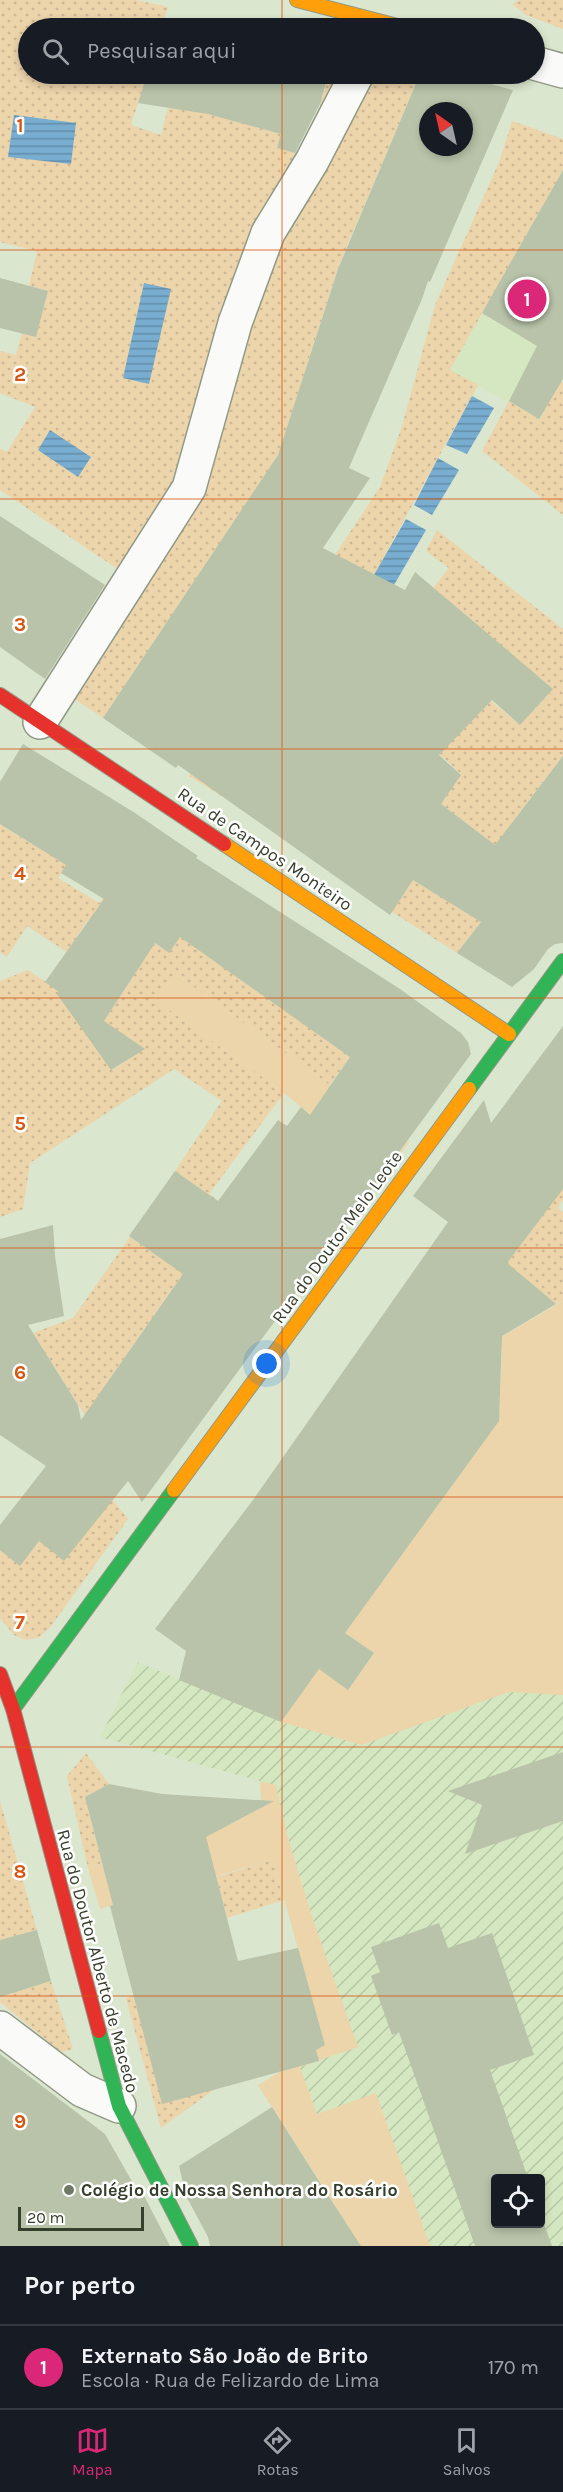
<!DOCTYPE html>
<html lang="pt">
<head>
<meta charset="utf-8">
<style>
	:root { --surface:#171b24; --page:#242831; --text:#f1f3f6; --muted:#9ea1a6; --line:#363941; --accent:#db2777 }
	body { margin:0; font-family:Karla,sans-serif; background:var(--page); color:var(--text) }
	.controls { position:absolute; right:18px; bottom:18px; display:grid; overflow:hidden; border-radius:6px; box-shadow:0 3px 9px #0003 }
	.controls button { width:54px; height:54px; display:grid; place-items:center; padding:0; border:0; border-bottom:2px solid var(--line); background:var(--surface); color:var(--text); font:30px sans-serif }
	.compass { position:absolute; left:419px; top:102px; width:54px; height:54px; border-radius:50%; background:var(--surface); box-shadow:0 3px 9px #0003; rotate:326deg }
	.scale { position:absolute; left:18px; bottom:15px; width:126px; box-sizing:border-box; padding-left:6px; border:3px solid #363e2c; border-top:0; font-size:16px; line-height:21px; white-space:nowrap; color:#363e2c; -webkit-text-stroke:4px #fff; paint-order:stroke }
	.you { position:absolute; left:267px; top:1364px; width:21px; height:21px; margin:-15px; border:4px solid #fff; border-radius:50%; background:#1a73e8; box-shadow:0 0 0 9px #1a73e833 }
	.badge { display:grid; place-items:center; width:39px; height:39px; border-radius:50%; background:var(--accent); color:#fff; font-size:20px; font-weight:700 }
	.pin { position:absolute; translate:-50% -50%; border:3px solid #fff; box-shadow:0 2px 6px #0006 }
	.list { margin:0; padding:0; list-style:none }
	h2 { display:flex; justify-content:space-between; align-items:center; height:78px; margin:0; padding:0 24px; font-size:26px }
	h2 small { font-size:20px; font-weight:400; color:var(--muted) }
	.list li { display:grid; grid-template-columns:39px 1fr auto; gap:18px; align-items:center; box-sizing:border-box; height:84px; padding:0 24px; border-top:2px solid var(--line) }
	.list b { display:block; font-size:22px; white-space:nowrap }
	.list p { margin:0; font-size:20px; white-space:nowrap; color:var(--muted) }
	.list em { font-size:20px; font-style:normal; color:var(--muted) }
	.icon { flex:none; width:33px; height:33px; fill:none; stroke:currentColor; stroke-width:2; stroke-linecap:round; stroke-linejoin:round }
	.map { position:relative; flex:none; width:563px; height:2246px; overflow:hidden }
	.search { position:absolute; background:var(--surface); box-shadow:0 3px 9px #0003; left:18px; right:18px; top:18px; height:66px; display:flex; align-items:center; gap:15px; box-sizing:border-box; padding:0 21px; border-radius:33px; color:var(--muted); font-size:22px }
	.sheet { height:162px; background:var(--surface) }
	nav { display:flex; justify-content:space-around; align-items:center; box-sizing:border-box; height:84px; border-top:2px solid var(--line); background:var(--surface); font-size:16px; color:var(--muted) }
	nav a { display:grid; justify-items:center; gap:3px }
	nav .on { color:var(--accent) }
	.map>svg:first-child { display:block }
	.built { fill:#d5e7c0 }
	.industrial { fill:url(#industrial-furrows); fill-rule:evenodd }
	.grass { fill:#ecd4ab }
	.park { fill:url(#park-dots); fill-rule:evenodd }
	.water { fill:url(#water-rules) }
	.building { fill:#b8c3a9; fill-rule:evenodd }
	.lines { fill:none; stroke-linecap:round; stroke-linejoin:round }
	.street-casing { stroke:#919986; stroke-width:36 }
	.fast-casing { stroke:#919986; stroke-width:16 }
	.slow-casing { stroke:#919986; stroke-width:16 }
	.jam-casing { stroke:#919986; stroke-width:16 }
	.street { stroke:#fafbf8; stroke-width:33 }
	.fast { stroke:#30b455; stroke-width:14 }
	.slow { stroke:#ff9f0a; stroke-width:14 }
	.jam { stroke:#e5322d; stroke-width:14 }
	.grid { fill:none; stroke:#d6560f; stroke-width:1.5; stroke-opacity:0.55 }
	.poi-dot { fill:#707965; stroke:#fff; stroke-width:2 }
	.labels { text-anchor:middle; stroke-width:5; stroke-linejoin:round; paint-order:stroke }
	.street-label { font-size:18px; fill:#363e2c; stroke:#fff }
	.poi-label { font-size:18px; font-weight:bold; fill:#363e2c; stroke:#fff; text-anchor:start }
	.grid-label { font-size:20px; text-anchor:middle; font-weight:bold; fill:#d6560f; stroke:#fff; stroke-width:5; stroke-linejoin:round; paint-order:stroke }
</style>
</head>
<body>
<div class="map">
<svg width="563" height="2246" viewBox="0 0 563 2246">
	<defs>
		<pattern id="industrial-furrows" width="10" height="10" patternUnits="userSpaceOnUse" patternTransform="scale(1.5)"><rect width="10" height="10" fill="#d5e7c0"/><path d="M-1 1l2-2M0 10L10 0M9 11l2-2" fill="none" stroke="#b7c7a5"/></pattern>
		<pattern id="park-dots" width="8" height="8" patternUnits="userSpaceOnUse" patternTransform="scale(1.5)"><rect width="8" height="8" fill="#ecd4ab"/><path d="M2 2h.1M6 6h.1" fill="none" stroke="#cbb793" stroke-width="1.8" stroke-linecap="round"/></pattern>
		<pattern id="water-rules" width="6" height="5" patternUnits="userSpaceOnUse" patternTransform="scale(1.5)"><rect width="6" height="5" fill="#78add0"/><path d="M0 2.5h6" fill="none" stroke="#638ea9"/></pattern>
	</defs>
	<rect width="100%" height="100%" fill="#dbe6ce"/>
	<path class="built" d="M563,170V379L539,419L450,371Z"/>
	<path class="industrial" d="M499,1421L563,1659V2246H361L258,2085L325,2045L265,1830L260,1781L100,1737L138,1662L281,1722ZM496,2178H540V2224H496Z"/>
	<path class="grass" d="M175,973L409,1142L384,1175L284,1093L157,1001Z
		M563,1301V1695L509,1692L362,1745L281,1722L319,1669L348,1689L374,1654L345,1633L499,1421L502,1350L494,1341Z
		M260,1781L276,1785C294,1875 328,1960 358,2047L300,2067L317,2114L376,2093L430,2246H361L258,2085L293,2064L298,1948L273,1860L100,1909L88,1868L233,1823L262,1807Z"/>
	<path class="park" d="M0,0H136L168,7L161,28H28V74H147L131,125L161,135L168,108L199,111L281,134L277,148L308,156L328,74H420L339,265L278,455L103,718L70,696L122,572L0,490V449L7,452L35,407L0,393V351L16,355L22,333L36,337L48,291L29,286L37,251L0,242Z
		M519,0H563V29L526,15L512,4Z
		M512,121L563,139V170L450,370L478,385L374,575L252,748L225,798L189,776L380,487L402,426L435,305L500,160Z
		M561,382L563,383V515L482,451L509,401L539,419Z
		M437,530L563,629V781L551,772L513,821L503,872L434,814L461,774L387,705L480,712L491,701L520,725L552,690L433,588L449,568L426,551Z
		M0,824L30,843L79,846L58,878L99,903L122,869L119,941L87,921L67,952L27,926L7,957L0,952Z
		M413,880L439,896L448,883L489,912L457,953L392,912Z
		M194,915L229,928L362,1067L349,1058L330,1085L175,973L157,1001L284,1093L209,1194L229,1208L106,1384L100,1439L33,1333L73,1318L130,1237L156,1255L201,1189L175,1171L222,1101L174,1069L30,1163L23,1209L0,1217V981L28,970L104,1021L133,977L143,935L169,953ZM90,1040L144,1049L112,1070Z
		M563,1182V1200L558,1208L563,1212V1301L556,1304L498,1259L528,1235L551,1204Z
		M101,1485L128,1519L49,1629L38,1638L26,1640L14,1635L0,1618V1550L20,1565L39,1541Z
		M86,1753L109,1784L85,1797L102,1863L88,1868L67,1776Z
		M0,1801L37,1930L0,1940Z
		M273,1860L284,1900L227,1918L216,1877Z
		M51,1981L73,2049L61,2052L0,2002V1997Z
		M134,1996L215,2089L161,2128L126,1998Z"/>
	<path class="water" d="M14,115L76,123L71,164L8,157Z
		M144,283L171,289L149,384L123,378Z
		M472,396L494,408L467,454L446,445Z
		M50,430L91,457L78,477L38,450Z
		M438,458L459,470L432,515L414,505Z
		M406,519L426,530L394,585L374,575Z"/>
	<path class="building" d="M147,74H328L321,102L295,153L277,148L281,134L208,114L138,103Z
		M420,74H454L513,90L430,282L428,281L422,299L349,468L370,478L323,548L405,590L415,572L553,689L520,725L492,700L439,755L461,775L441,804L495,845L563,756V943L555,944L548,949L534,969L512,987L457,953L481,922L413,880L390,915L178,765L176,768L103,718L278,455L338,269ZM428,111H464V147H428Z
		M563,170V379L539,419L509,401L537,346L482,313Z
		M0,278L48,291L36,337L0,328Z
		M0,516L105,585L45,679L0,647Z
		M23,744L135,813L198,856L196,858L400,989L461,1033L468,1042L471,1054L142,1502L128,1481L64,1561L39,1541L20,1566L0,1550V1525L46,1466L0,1435V1239L53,1225L55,1256L64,1316L28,1325L78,1405L81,1420L183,1274L129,1236L175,1171L218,1201L278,1120L287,1126L301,1107L310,1115L350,1057L180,937L169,953L155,943L104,1021L145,1049L111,1070L57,994L59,992L45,982L104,899L61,873L66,865L0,824V782Z
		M563,1026V1189L507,1263L556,1304L502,1336L499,1421L345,1633L374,1653L348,1690L319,1669L281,1722L179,1680L186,1651L155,1629L253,1500L448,1222L413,1196L484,1100L491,1123Z
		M563,1752V1821L465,1854L482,1805L448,1791Z
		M109,1784L162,1794L274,1801L206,1837L238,1961L298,1948L325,2045L316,2050L319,2061L162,2104L110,1906L113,1905L85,1797Z
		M439,1923L448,1948L492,1933L534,2055L490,2070L528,2178H495V2223H540V2213L552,2246H475L399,2032L392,2035L371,1976L380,1972L371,1947Z
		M37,1930L51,1981L0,1997V1940Z
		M0,2054L105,2134L138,2192L141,2190L170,2246H0Z
		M272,2107L324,2189L361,2246H210L208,2237L186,2196L179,2166Z"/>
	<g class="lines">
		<defs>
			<path id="street" d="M534,63L563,71
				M40,722L189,488L235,323L268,233L312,161L357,74
				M0,2028L82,2090L119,2106"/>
			<path id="fast" d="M469,1089L563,961
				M13,1709L174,1490
				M99,2031L119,2106L191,2246"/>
			<path id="slow" d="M297,0L405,28
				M224,844L509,1034
				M174,1490L469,1089"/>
			<path id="jam" d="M0,695L224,844
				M0,1674L13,1709L99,2031"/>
		</defs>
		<use href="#street" class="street-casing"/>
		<use href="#fast" class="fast-casing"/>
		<use href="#slow" class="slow-casing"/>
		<use href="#jam" class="jam-casing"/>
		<use href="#street" class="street"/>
		<use href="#fast" class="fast"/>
		<use href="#slow" class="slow"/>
		<use href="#jam" class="jam"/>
	</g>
	<path class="grid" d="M282,0V28M282,74V2246M0,250H563M0,499H563M0,749H563M0,998H563M0,1248H563M0,1497H563M0,1747H563M0,1996H563"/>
	<circle class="poi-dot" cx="69" cy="2190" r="6"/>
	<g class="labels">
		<g class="street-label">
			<text transform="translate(265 849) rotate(34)" y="6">Rua de Campos Monteiro</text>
			<text transform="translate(337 1237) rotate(-54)" y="6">Rua do Doutor Melo Leote</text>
			<text transform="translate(98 1961) rotate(75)" y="6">Rua do Doutor Alberto de Macedo</text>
		</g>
		<g class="poi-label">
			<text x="81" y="2196">Colégio de Nossa Senhora do Rosário</text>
		</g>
	</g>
	<g class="grid-label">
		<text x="20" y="132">1</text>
		<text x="20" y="381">2</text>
		<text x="20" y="631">3</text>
		<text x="20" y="880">4</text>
		<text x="20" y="1130">5</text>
		<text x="20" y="1379">6</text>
		<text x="20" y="1629">7</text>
		<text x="20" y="1878">8</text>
		<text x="20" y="2128">9</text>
	</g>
</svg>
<div class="controls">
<button><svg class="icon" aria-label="locate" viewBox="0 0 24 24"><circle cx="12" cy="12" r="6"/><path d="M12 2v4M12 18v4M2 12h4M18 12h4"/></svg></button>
</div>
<svg class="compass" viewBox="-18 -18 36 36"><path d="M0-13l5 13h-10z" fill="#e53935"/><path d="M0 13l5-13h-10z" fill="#9ea1a6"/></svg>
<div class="scale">20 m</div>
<div class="you"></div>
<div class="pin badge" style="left:527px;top:299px">1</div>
<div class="search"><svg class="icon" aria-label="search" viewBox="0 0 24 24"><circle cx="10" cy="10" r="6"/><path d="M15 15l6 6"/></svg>Pesquisar aqui</div>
</div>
<section class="sheet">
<h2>Por perto<small></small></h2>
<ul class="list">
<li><span class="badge">1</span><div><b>Externato São João de Brito</b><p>Escola · Rua de Felizardo de Lima</p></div><em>170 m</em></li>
</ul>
</section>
<nav>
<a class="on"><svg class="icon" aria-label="map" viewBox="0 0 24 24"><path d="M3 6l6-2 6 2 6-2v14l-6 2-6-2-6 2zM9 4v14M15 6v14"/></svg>Mapa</a>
<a><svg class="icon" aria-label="directions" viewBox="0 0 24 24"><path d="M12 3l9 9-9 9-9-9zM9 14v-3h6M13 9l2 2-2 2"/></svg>Rotas</a>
<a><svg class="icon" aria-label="saved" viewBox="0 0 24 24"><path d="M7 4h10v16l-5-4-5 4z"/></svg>Salvos</a>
</nav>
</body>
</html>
